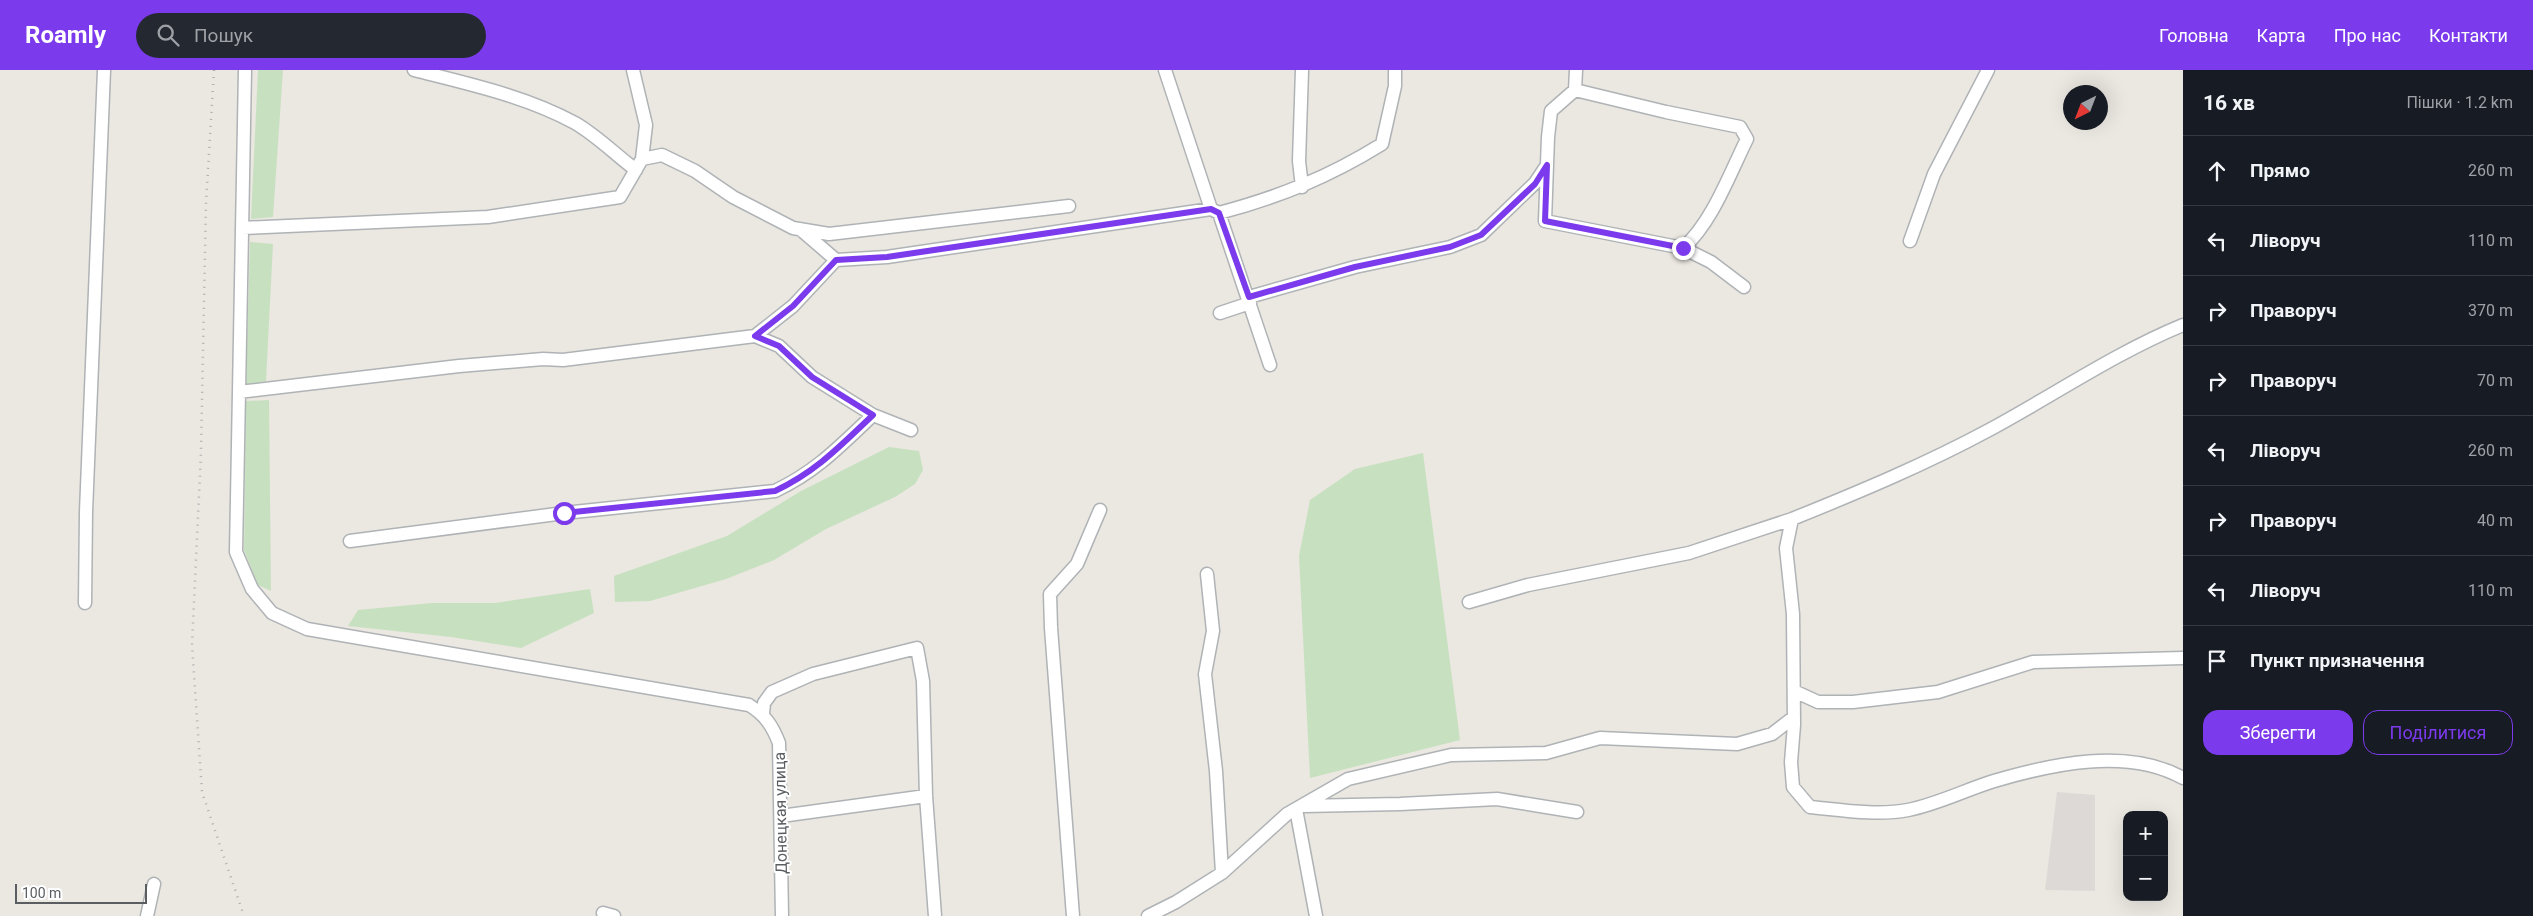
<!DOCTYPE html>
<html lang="uk">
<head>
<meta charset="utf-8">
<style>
	:root { --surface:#171b24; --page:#242831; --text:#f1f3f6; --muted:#9ea1a6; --line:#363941; --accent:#7c3aed }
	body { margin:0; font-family:Roboto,sans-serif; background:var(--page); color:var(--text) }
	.controls { position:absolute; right:15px; bottom:15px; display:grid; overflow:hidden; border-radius:10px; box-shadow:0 5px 20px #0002 }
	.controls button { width:45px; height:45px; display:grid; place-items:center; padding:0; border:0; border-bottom:1px solid var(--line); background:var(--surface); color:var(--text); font:25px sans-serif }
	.compass { position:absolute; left:2063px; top:15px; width:45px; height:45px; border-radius:50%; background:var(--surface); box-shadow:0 5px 20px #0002; rotate:222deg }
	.scale { position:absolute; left:15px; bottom:12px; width:132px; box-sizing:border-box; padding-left:5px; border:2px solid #5a5e61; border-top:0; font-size:14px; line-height:18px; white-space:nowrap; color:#5a5e61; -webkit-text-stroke:4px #fff; paint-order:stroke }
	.stop { position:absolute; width:15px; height:15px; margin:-11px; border:4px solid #7c3aed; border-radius:50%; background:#fff }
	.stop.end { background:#7c3aed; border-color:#fff; box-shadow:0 1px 5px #0008 }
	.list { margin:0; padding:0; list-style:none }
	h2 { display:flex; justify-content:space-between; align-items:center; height:65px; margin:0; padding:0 20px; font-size:21px }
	h2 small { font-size:16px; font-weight:400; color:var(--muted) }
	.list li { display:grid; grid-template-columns:32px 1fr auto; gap:15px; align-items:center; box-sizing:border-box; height:70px; padding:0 20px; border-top:1px solid var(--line) }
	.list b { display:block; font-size:19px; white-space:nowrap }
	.list em { font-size:16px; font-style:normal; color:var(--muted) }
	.actions { display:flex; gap:10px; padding:15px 20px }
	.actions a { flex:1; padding:11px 0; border:1px solid var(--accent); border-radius:15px; text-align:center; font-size:18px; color:var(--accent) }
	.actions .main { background:var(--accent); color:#fff }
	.icon { flex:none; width:28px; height:28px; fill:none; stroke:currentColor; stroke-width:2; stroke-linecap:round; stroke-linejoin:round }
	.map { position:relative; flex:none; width:2183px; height:846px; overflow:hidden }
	header { display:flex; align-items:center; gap:30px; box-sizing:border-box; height:70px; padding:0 25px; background:var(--accent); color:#fff }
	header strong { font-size:24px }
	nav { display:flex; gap:28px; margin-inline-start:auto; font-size:18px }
	.search { width:350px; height:45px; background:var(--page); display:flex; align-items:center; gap:12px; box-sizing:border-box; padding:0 18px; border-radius:28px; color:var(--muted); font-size:19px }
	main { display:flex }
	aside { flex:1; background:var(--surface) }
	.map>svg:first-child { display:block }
	.industrial { fill:#ddd9d6 }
	.green { fill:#c7e1c0 }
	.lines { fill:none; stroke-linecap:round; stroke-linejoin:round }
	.minor-casing { stroke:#afb3b6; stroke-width:15 }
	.minor { stroke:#fff; stroke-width:12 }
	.rail { stroke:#aeafaf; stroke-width:2.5; stroke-dasharray:1 6; stroke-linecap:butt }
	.route { stroke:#7c3aed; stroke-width:6 }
	.labels { text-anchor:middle; stroke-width:4; stroke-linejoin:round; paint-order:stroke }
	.street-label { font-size:16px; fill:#5a5e61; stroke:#fff }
</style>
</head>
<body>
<header>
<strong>Roamly</strong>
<div class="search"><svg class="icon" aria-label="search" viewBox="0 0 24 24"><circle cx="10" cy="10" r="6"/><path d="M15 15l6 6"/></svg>Пошук</div>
<nav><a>Головна</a><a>Карта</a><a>Про нас</a><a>Контакти</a></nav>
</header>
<main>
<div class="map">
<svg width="2183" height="846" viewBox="0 0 2183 846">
	<rect width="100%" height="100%" fill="#ebe7e1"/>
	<path class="industrial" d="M2057,722L2095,725V821L2045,820Z"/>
	<path class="green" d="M258,0H283L273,147L251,149Z
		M250,172L273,174L266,311L246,315Z
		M269,330L271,521L258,515L244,480L246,331Z
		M889,377L919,381L923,400L915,414L895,427L826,459L774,490L726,509L650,531L615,532L614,506L727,466L801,421Z
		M1423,383L1460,670L1310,708L1299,486L1310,430L1355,399Z
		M590,519L594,543L521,578L451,567L348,556L358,540L432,533H495Z"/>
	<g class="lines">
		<defs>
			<path id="minor" d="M245,0L236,482L252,519L272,543L307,559L749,635C765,645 772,655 779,673L782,846
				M414,0C469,14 525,26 575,53C596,65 616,85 636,100
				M633,0L646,55L642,89
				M1165,0L1211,139
				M1302,0L1299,91L1302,117
				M1575,20L1666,42L1740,57L1747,69C1730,103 1712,153 1683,178L1545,151L1548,67L1551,41L1575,20L1576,0
				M1219,143L1270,295
				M242,158L488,147L620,127L642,89L662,85L695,101L733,127L793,158L829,164L1069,136
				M800,159L836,190L887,187L1211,139L1219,143C1279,127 1329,107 1382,74L1395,16V0
				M1910,171L1934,104L1988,0
				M1683,178L1711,192L1744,217
				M1249,227L1355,197L1450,177L1481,165L1535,113L1547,95
				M1220,243L1250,233
				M2183,255C2115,283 2054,325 1989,360C1926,394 1859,422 1792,449L1786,478L1793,544L1794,655L1791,692L1793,717L1810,737C1841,740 1877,746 1908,740C1938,734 1965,720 1994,711C2052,694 2127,677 2183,708
				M755,266L779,276L812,307L873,345L911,360
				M239,322L459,296L543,289L563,290L755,266L793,236L836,190
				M350,471L564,443L775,421C817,401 840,376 873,345
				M1207,504L1213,561L1205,604L1216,701L1222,803
				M1469,532L1528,515L1689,483L1792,449
				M85,533L86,442L104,0
				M1794,621L1818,632H1853L1938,622L2033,592L2183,588
				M763,644L764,633L772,622L813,604L917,578L923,611L926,726L935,846
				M1303,736L1400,734L1497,729L1577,742
				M1296,739L1316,846
				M781,746L926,726
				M603,843L614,846
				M147,846L154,814
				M1073,846L1051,558L1050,524L1077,494L1100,440
				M1148,846L1176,832L1222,803L1287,744L1348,709L1451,685L1546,683L1600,668L1737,674L1772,664L1794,647"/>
		</defs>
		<use href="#minor" class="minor-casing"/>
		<use href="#minor" class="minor"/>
		<path class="rail" d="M214,0L206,133L201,382L192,575L202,722L244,846"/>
	</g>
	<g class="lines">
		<path class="route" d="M564,443L775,421C817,401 840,376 873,345L812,307L779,276L755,266L793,236L836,190L887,187L1211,139L1219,143L1249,227L1355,197L1450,177L1481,165L1535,114L1547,95L1545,151L1683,178"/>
	</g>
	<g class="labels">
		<g class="street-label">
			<text transform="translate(780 743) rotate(-91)" y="6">Донецкая улица</text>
		</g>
	</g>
</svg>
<div class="controls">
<button>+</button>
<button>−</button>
</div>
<svg class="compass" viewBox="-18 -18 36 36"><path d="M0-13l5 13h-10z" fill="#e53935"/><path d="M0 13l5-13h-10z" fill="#9ea1a6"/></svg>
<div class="scale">100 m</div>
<div class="stop" style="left:564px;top:443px"></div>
<div class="stop end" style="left:1683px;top:178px"></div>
</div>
<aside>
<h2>16 хв<small>Пішки · 1.2 km</small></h2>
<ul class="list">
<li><svg class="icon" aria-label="ahead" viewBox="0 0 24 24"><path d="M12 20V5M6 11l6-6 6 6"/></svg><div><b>Прямо</b></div><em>260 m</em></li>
<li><svg class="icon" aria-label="left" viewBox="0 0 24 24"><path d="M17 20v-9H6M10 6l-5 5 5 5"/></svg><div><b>Ліворуч</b></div><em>110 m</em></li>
<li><svg class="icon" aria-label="right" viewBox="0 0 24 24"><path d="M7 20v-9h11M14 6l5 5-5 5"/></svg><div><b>Праворуч</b></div><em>370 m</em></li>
<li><svg class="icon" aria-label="right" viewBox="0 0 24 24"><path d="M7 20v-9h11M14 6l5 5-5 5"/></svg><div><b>Праворуч</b></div><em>70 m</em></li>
<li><svg class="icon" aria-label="left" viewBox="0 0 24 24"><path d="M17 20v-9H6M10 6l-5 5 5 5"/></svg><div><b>Ліворуч</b></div><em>260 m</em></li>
<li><svg class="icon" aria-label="right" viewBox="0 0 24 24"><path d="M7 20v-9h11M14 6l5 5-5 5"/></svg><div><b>Праворуч</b></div><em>40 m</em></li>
<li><svg class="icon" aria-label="left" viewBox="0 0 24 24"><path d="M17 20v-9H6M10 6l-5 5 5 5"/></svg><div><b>Ліворуч</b></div><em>110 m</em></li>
<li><svg class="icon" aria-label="arrive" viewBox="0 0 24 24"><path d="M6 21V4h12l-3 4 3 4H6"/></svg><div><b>Пункт призначення</b></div></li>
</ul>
<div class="actions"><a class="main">Зберегти</a><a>Поділитися</a></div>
</aside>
</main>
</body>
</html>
